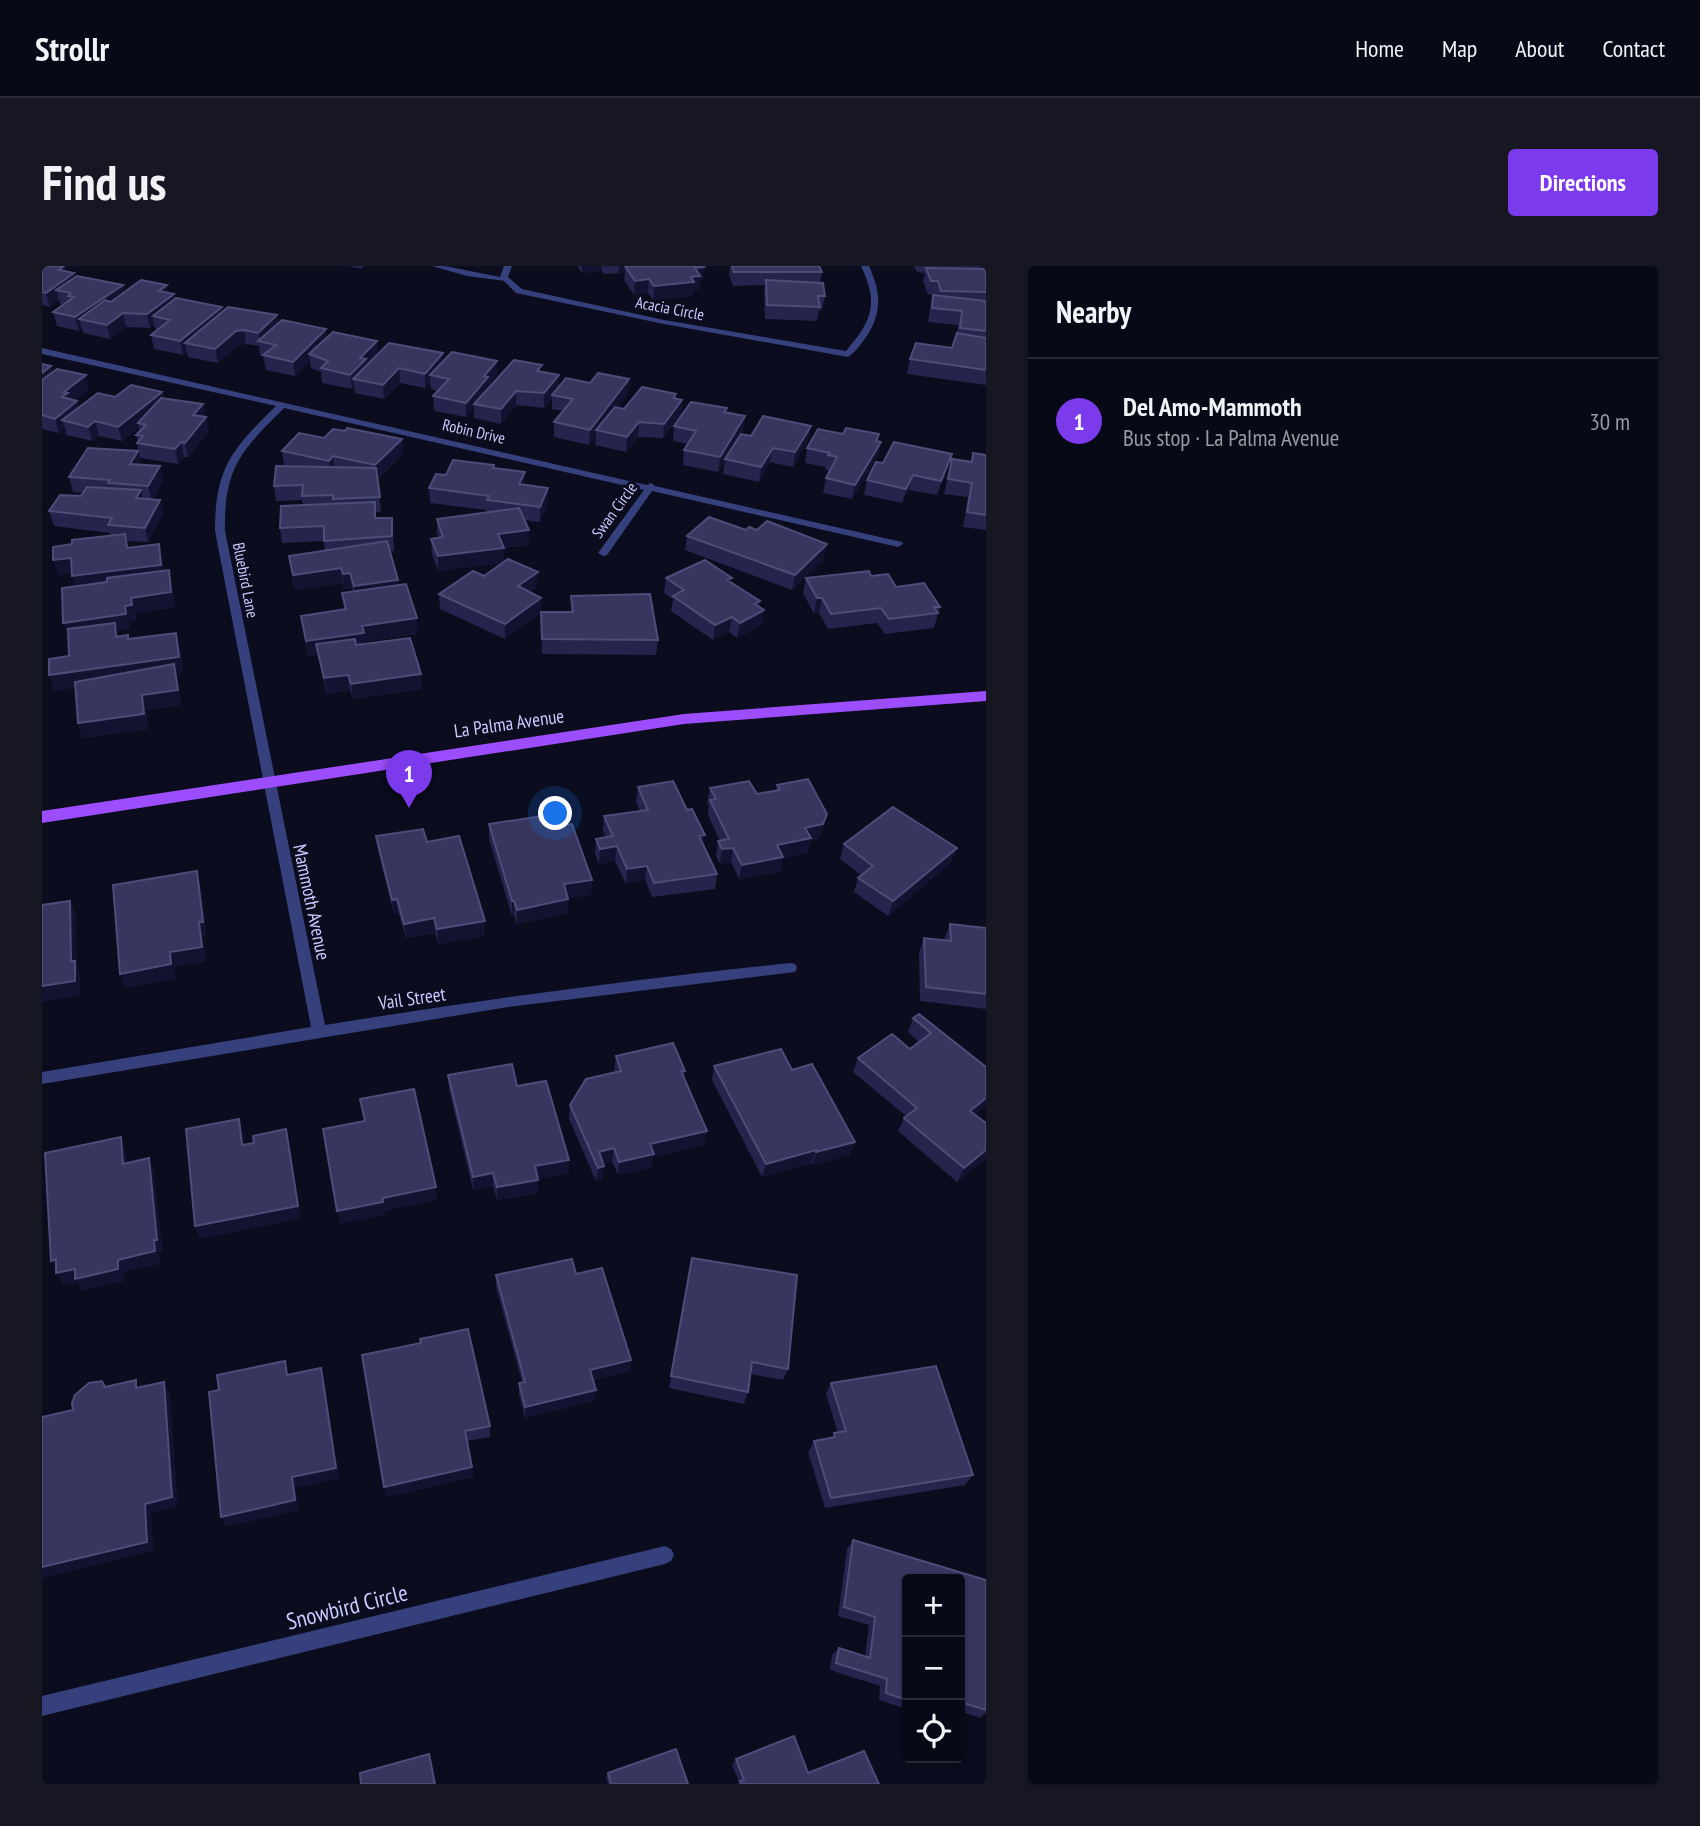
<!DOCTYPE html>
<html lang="en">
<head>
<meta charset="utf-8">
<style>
	:root { --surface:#080916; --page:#161723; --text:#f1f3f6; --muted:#989aa1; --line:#292a35; --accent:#7c3aed }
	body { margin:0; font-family:"PT Sans Narrow",sans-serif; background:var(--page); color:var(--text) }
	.controls { position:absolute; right:21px; bottom:21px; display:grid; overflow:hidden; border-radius:7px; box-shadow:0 2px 5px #0004 }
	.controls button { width:63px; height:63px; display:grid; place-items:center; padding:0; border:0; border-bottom:2px solid var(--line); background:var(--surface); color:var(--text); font:35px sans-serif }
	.you { position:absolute; left:514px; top:548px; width:24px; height:24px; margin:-18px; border:5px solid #fff; border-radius:50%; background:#1a73e8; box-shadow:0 0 0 10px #1a73e833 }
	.badge { display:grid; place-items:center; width:46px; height:46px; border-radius:50%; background:var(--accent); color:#fff; font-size:23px; font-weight:700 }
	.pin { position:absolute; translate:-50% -58px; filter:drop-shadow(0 2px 4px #0008) }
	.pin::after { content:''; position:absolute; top:37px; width:24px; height:21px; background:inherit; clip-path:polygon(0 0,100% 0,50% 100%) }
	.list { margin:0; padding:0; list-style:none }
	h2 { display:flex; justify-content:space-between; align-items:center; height:91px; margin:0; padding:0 28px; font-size:30px }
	h2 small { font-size:23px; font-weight:400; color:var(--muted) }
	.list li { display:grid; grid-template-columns:46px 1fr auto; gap:21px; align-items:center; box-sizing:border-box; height:126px; padding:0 28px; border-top:2px solid var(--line) }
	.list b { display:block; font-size:26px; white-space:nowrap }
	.list p { margin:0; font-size:23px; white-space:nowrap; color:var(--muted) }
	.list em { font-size:23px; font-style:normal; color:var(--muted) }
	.icon { flex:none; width:38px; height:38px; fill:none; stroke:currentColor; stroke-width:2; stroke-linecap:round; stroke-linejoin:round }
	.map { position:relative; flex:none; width:944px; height:1518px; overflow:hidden; border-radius:7px }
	header { display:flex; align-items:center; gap:42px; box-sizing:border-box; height:98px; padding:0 35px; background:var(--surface); border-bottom:2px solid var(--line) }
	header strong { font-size:33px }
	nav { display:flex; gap:38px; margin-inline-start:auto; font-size:24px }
	.intro { display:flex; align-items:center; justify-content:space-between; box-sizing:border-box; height:168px; padding:0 42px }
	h1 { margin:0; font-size:49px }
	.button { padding:18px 32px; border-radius:7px; background:var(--accent); color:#fff; font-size:24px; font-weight:700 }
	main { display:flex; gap:42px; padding:0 42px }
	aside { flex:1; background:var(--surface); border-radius:7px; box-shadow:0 2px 5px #0004 }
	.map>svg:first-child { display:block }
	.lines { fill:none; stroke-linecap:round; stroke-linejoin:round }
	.service { fill:#35407d; fill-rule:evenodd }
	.minor { fill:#35407d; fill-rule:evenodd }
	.primary { fill:#9c4eff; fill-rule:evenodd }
	.wall { fill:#24244c }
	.shaded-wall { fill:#131331 }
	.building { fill:#36365f; stroke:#4c4d78; stroke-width:2 }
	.labels { text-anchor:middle; stroke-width:6; stroke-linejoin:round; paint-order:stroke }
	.far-street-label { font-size:16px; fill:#c7cbff; stroke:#0b0c1d }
	.street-label { font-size:19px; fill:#c7cbff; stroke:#0b0c1d }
	.near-street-label { font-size:23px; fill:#c7cbff; stroke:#0b0c1d }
</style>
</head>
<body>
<header>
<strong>Strollr</strong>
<nav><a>Home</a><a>Map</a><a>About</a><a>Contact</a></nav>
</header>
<div class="intro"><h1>Find us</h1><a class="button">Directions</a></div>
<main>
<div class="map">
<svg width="944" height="1518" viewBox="0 0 944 1518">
	<rect width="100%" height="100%" fill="#0b0c1d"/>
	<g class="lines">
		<path class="service" d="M390,0H403L468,13L464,15L425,10Z"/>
		<path class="minor" d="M462,0H470L466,11L480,23L622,54L804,85C830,55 837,38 819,0H827C840,28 840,49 822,74C817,81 812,87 806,91L622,58L474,27L458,11Z
			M0,82L605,219L609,217L613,220L860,276L861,278L856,281L610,225L565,289L561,290L556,287L602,224L242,142C199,185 182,201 183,265L283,759C437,734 592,713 748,697L753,698L755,702L753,706L466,741L0,818V806L269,761L173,265C173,202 190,183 234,140L0,88Z
			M623,1280L629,1283L632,1289L629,1295L623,1298L0,1450V1430Z"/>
		<path class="primary" d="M944,425V435L642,458L0,557V545L642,448Z"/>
	</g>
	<path class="wall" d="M0,0H22L24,6L33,11L81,19L82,26L125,19L126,27L132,28V33L180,46L235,49L236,57L285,72L335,75L336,88L402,95L455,109L446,119V122L500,106L517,109V120L587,113L586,127L575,142L582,143L634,128V132L640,134L639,148L621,172L596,171L584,186L553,179L554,170L547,179L512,171V156L521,145L510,143V132L502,142L474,139L459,158L432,152V142L424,151L392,145L391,130L396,125L389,123L388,116L383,122L358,117L342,133L313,127L312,121L310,123L280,117L279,106L269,102L268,95L253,110L224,104L221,90L218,89L217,80L204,78L197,79L176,97L146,91L145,86L141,89L112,83L109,69L115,64H114L112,59L108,62L84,61L68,73L41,67L40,62L37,65L15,60L11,46L21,39L18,38L17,34L8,41L0,39Z
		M306,0H322L320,3Z
		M535,0H661L662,1L660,15H658L657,24H651V30L611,34L606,27L592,29L582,14L583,7L562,8L560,5L540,7Z
		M688,0H777L780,6L778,17L783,30L780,44H777L775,55L723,53L722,28L723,19L691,20L687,9Z
		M872,0H944V5H943L944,8V119L865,108L868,93L910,82L915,67L916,59L886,56L888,43L891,29L893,30L892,29L886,28L881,15L883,7L875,6Z
		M0,98L9,100L11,106L47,124L33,134L35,135L37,142L73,131L120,126L122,132L161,138L167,165L146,191H142L136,198L98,192L95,177L96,176L94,169L98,165L97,162L80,175L57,170L50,175L24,169L23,162L17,167L0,163Z
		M685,142L684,147L703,150L701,165L692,180L709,170L769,160L766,174L751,201L728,196L717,216L681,208L683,194L676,206L641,199L642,184L646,178L631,175L632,160Z
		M303,165L360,173L361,187L336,213L339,246H334V252H350L352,285H348L356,314L357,319L376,368L323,375V378L379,408L380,423L311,433L308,424L284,428L276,389L266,390L259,350L302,344L300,327L311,326L310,322L302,323L301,317L253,324L247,290L283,284L282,275L240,277L238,262L261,239L260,234L234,235L232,220L248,201L242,199L240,185Z
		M835,175L839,176L836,190L810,233L781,227L784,212L788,205L783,204L784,201L763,197L765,182Z
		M931,187L944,189V264L921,261L926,231L902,228L910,193L929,195Z
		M841,197L906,202L895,229L867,224L860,237L822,229L825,214Z
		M99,199L121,215L111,233L118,234L121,248L106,276L85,275L87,282L120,293L121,305L127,304L130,319L133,341L93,347L94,354L87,355L88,363L75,365L77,370L86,369L87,373L138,382L141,406L134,407L139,439L104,444L106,463L41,472L36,457L34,421L12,425L27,390L33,321L30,307L16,309L30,278L69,270L68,267L12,260L7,245L39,230L41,227L31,226L27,211Z
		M452,202L483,206V219L506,222V236L498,256L482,254L487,264V279L462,282V296L495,321L488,326L499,346H529V330L616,374L614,389L500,388L499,347L463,373L398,343L397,328L442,310L460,297L396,305L390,288L389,273L397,272L395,268V253L445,247V244L388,237L387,222L404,209Z
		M645,270L782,293L750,324L643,284Z
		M829,310L898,341L892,362L843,368L835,357L786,363L777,347L772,348L761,327L764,312Z
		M624,312L689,316L718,335L717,341L722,344L719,359L695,372L687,366L671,374L629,345L631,333L622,327Z
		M735,519L781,563L777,573L768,575L765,587L741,592L738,606L697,613L689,596L678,598L674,590L676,575H678L666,549L667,540L665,537L668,522L715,528L734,525Z
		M596,521L661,579L675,608L673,623L610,631L603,614L584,618L573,595L557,598L553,588L554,573L564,571L561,565L562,550L598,545L594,536Z
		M447,558L524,559L550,614L549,629L526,632V647L475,658L472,650H470L447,573Z
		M334,570L385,576L443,655V670L396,678L393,667L364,672L357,648H352L336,585Z
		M802,578L909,597L846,650L812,626L816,612L819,609L798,593Z
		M908,658L944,662V743L878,735L877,687L882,672L902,674Z
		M871,752L944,801L934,849L944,857V892L915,916L856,865L862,852L864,850L811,806L816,792L868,783L877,776L866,766Z
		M574,790L643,805L642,812L665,865L662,879L611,891L610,901L576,909L570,895L561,898V913L554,915L527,853L528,839L573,806L572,804Z
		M672,800L750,804L808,889L770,899L769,897L720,911L670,814Z
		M406,809L475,820L527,907L496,913V927L455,934L451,920L431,924L407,823Z
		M650,992L746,1103L741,1114L708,1108L706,1126L702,1138L627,1122Z
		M534,1008L589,1094L588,1105L551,1114L554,1124L552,1135L483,1152L477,1128V1117L480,1116L454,1021V1009Z
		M320,1089L448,1160V1171L425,1175L431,1211L344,1231Z
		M789,1117L931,1209L923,1219L783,1242L766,1186L772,1175L790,1172L792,1167H796L784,1128Z
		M811,1274L944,1314V1447L938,1452L918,1445V1313H865V1443L837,1434L838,1420L788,1404L790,1389L797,1382L823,1390L827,1359L796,1350L805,1283Z
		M694,1493L766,1507L837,1518H695L697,1516L690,1499Z
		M566,1507L646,1518H566L564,1512Z"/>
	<path class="shaded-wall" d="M22,0L25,12L32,7L35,21L14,24L17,34L8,41L4,27L17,4Z
		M540,0H560V5L540,7Z
		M577,0H609H583V7L576,8Z
		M662,1L660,15H658L657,24H651V30L611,34L612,20L649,11L653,2Z
		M607,13L606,27L592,29L593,15Z
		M81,19L84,32L37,53L40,62L37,65L33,51Z
		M125,19L127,31L132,28L134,42L111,50L112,59L108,62L105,48L117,25Z
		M180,41L182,55L143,77L145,86L141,89L138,75Z
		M81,47L84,61L68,73L65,59Z
		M235,49L237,63L218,75L216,67Z
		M284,63L285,77L267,88L268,95L253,110L251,96Z
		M202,64L204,78L197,79L176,97L173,83L194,65Z
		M335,75L336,89L311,113L312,121L310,123L308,109L318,92Z
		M401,87L402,102L388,109V116L383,122V108Z
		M455,95V109L446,119V125L432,138V142L424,151V137L442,110Z
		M9,100L13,114L0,125V107Z
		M357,102L358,117L342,133L341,119Z
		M44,109L47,124L29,138L35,135L39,149L20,154L23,162L17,167L13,153L22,126Z
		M517,109V123L510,129V132L502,142V127Z
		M587,113L586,127L557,165L554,164V170L547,179L548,164Z
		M474,125V139L459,158V143Z
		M120,126L123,141L96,157L97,162L80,175L76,161Z
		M640,134L639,148L621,172L622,158Z
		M161,138L167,165L146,191L143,177L151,149Z
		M703,150L701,165L676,206L678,191Z
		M53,155L57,170L50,175L46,161Z
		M597,156L596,171L584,186L585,171Z
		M769,160L766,174L751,201L753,186Z
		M360,173L361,187L334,214L333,199Z
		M139,176L142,191L136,198L133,183Z
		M839,176L836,190L810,233L813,219Z
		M731,182L728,196L717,216L719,201Z
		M96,185L99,200L88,198Z
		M910,188L906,202L895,229L899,215Z
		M291,190L293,205L289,209L287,195Z
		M118,200L121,215L110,235L106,220Z
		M483,206V221L477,218Z
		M871,209L867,224L860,237L864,223Z
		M506,222V236L498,256V241Z
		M99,224L102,239L94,232Z
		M118,234L121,248L106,276L103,262Z
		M487,264V279L462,282V297L396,305V290L456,268Z
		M117,278L120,293L123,314L35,325L30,310Z
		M785,278L782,293L750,324L753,309Z
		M29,292L34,307L16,309L11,294Z
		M299,302L301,317L253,324L251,309Z
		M127,304L130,319L133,341L93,347L94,354L87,355L88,363L75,365L77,372H26L21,357L83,340L89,332Z
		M496,306L495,321L476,335V320Z
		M308,307L310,322L302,323L301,308Z
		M356,314L358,329L313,335L312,320Z
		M499,332V347L463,373V358Z
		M775,332H780L777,347L772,348Z
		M718,335L716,347L722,344L719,359L695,372L698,357L713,338Z
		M690,351L687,366L671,374L673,359Z
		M375,352L376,368L323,375L324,382L274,378L276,389L266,390L264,375L320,360Z
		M134,367L138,382L141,406L134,407L139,439L104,444L106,463L41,472L36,457L100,429L133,407L12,425L7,409Z
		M379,408L380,423L311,433L309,418Z
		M306,409L308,424L284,428L282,412Z
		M785,548L781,563L777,573L768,575L765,587L741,592L738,606L697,613L700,599L735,579Z
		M663,569L661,584L657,570Z
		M575,580L573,595L557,598L558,583Z
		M691,582L689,596L678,598L680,583Z
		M915,582L909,597L846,650L851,635Z
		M605,600L603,614L584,618L585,603Z
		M155,605L159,620L165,670L161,671L164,696L133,701L134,713L83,722L78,708L128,686L157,656Z
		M550,614L549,629L521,633L522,618Z
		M355,633L357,648H352L350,634Z
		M526,633V647L475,658V644Z
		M28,635L34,650L35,700L38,709L39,730L0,736V720L29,695Z
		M470,635H472V650H470Z
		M392,652L393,667L364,672L362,658Z
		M443,655V670L396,678L395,663Z
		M944,832V840L922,858L928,845Z
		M197,853L201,867L204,892L200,879Z
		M244,863L247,877L259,953L158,973L153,960Z
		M665,865L662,879L611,891L610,901L576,909L577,896L608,878Z
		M79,871L84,885L87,911L81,898Z
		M813,876L808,889L770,899L774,886Z
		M572,882L570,895L556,899L557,886Z
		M774,884L769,897L720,911L724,898Z
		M944,884V892L915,916L922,902Z
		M107,892L112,905L121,986L117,987L119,998L82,1006L83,1015L40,1025L35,1016L21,1019L9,995L14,993L76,994L112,974Z
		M527,894V907L492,914L493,900Z
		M562,900L561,913L554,915L556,902Z
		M451,907V920L431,924V911Z
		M496,914V927L455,934V921Z
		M394,921L395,934L343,945V949L298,958L295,945L341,932Z
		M589,1094L588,1105L547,1115L548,1104Z
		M279,1102L282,1113L297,1212L254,1222L257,1244L184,1261L179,1251L250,1211Z
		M122,1116L128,1127L136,1240L109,1247L112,1285L0,1312V1301L103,1238Z
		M554,1124L552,1135L483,1152V1141Z
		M430,1201L431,1211L344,1231L342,1221Z"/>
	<path class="building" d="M0,0H22L17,4L32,7L4,27L0,26Z
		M583,0H661L662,1L653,2L658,10L649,11L652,16L612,20L607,13L593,15Z
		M690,0H777L780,6H692Z
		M884,2L942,3L944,8V26L899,25L896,15H889Z
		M35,10L81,19L33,51L11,46L32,31L26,30L29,27L14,24Z
		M99,14L125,19L117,25L132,28L105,48L81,47L65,59L37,53L63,34L69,36Z
		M724,14L781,17L783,30H776L778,41L725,39Z
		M891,29L944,35V65L918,62L920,45L890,42Z
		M134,32L180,41L138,75L109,69L128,54L111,50Z
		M186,41L235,49L216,67L202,64L194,65L173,83L143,77Z
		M240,54L284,63L251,96L221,89L234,79L216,75Z
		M291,66L335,75L318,92L324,93L308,109L279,102L286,95L267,88Z
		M915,67L944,72V104L868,93L874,77L910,82Z
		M347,77L401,87L383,108L357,102L341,119L311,113Z
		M410,86L455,95L442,110L446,111L424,137L391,130L407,113L388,109Z
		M472,94L500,99L495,105L517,109L502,127L474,125L459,143L432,138Z
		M0,98L9,100L0,107Z
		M15,103L44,109L22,126L26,127L20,131L35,135L13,153L0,149V114Z
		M556,107L587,113L548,164L512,156L531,133L510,129L524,112L548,117Z
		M89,119L120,126L76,161L53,155L46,161L20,154L56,127L73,131Z
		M600,121L634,128L631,132L640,134L622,158L597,156L585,171L554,164L573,141L582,143Z
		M119,132L161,138L151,149L164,151L143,177L139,176L133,183L95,177L101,170L94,169L104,159L96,157Z
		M649,136L685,142L682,146L703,150L678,191L642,184L654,165L632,160Z
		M721,150L769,160L753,186L731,182L719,201L683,193L699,168L709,170Z
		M305,162L360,173L333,199L291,190L287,195L240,185L257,167L282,172L291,163L303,165Z
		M804,162L837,168L834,175L839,176L813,219L784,212L795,191L786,189L788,187L765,182L776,163L801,168Z
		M852,176L910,188L899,215L871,209L864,223L825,214L834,196L841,197Z
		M46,182L96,185L88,198L118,200L106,220L66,217L68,214L27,211Z
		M931,187L944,189V249L925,246L930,217L906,213L910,193L930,196Z
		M411,194L452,199L451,202L483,206L477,218L506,222L498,241L445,234L447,230L387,222L394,208L404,209Z
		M234,200L334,202L338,231L291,233V229L260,230L261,219L232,220Z
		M45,221L99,224L94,232L118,234L103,262L66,259L70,252L7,245L18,229L39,230Z
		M333,236V252H350V270L282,275V260L238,262L239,240Z
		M477,242L487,264L456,268L462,282L396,290L389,273L401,271L395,253Z
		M667,251L704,264L707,261L715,264L725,255L785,278L753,309L645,270Z
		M83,268L85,282L117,278L119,299L30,310L29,292L11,294V281L30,278V274Z
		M345,275L356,314L312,320L308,307L301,308L299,302L251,309L247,290Z
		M466,293L496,306L476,320L499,332L463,358L397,328L431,305L442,310Z
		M663,294L690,312L685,314L718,335L713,338L722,344L698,357L690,351L673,359L631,330L642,324L624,312Z
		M127,304L129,326L89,332L90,339L83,340L84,348L21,357L20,322L65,316V312Z
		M827,305L829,310L846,308L854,321L882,317L898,341H892L896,347L847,353L839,342L789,348L780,332H775L764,312Z
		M364,318L375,352L320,360L322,367L264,375L259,350L304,343L300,327Z
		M608,328L616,374L500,373L499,346H531L529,330Z
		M73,357L74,371L86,369V373L134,367L137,391L7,409V393L27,390L26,363Z
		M368,372L379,408L309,418L306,409L282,412L274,378L313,373L314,379Z
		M132,398L136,424L100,429L102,448L36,457L33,416Z
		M766,513L785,548L781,558L763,562L769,572L735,579L741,591L700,599L691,582L680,583L676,575L687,573L668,534L674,533L668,522L707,515L715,528L738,524L735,519Z
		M631,515L645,544L650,543L663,569L657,570L675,608L612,617L605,600L585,603L575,580L558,583L554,573L571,570L562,550L606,544L596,521Z
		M851,541L915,582L851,635L816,612L831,600L802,578Z
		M520,547L524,559L530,558L550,614L522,618L526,633L475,644L472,635H470L447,558Z
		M381,563L385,576L417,570L443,655L395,663L392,652L362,658L355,633L350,634L334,570Z
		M155,605L161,656H157L160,681L128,686L129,698L78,708L71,619Z
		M28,635L29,695H33V715L0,720V639Z
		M908,658L944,662V728L884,721L882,672L909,675Z
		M877,748L944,801V832L928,845L944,857V884L922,902L862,852L875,842L816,792L850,768L868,783L889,767L871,752Z
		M631,777L643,805H639L665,865L608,878L612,888L577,896L572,882L557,886L562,900L556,902L528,839L544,813L579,805L574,790Z
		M739,783L750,804L770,798L813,876L774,886V884L724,898L672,800Z
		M470,798L475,820L504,815L527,894L493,900L496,914L455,921L451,907L431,911L406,809Z
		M372,823L394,921L341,932V936L295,945L281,863L323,855L318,833Z
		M197,853L200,879L212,877L211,870L244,863L256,940L153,960L144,863Z
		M79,871L81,898L107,892L115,974H112L113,985L76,994V1003L33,1013V1003L14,1007V993L9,995L3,887Z
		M650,992L755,1009L746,1103L710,1096L706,1126L629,1110Z
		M530,993L534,1008L560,1002L589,1094L548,1104L554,1124L483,1141L477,1117L483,1116L454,1009Z
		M426,1063L448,1160L423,1165L430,1201L342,1221L320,1089L379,1077L378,1073Z
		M243,1095L245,1109L279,1102L294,1202L250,1211L253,1234L179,1251L167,1126L177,1124L175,1109Z
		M894,1100L931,1209L789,1232L772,1175L793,1171L792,1167L804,1165L789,1117Z
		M94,1114V1122L122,1116L130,1231L103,1238L105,1276L0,1301V1151L31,1144L30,1137L33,1129L47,1117L60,1115L63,1121Z
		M811,1274L944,1314V1444L918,1436V1313H865V1434L844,1427L845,1413L794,1397L797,1382L828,1392L833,1351L802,1341Z
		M752,1470L766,1507L822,1485L837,1518H699L698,1515L702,1514L694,1493Z
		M634,1483L646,1518H569L566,1507Z
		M387,1488L393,1518H319L318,1507Z"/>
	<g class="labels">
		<g class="far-street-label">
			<text transform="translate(628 42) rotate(11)" y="6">Acacia Circle</text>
			<text transform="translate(432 165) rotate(13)" y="6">Robin Drive</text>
			<text transform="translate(572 244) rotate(-54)" y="6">Swan Circle</text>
			<text transform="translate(204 314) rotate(79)" y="6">Bluebird Lane</text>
		</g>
		<g class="street-label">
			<text transform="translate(467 457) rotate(-8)" y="7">La Palma Avenue</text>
			<text transform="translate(270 636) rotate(78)" y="7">Mammoth Avenue</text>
			<text transform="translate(370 732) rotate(-8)" y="7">Vail Street</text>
		</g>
		<g class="near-street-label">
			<text transform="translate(305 1341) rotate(-14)" y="8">Snowbird Circle</text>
		</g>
	</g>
</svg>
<div class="controls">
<button>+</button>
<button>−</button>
<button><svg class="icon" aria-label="locate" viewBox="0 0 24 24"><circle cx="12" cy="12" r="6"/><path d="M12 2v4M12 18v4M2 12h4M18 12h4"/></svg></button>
</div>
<div class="you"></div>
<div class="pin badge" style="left:367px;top:542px">1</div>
</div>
<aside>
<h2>Nearby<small></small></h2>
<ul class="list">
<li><span class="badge">1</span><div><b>Del Amo-Mammoth</b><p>Bus stop · La Palma Avenue</p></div><em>30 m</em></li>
</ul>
</aside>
</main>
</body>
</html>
